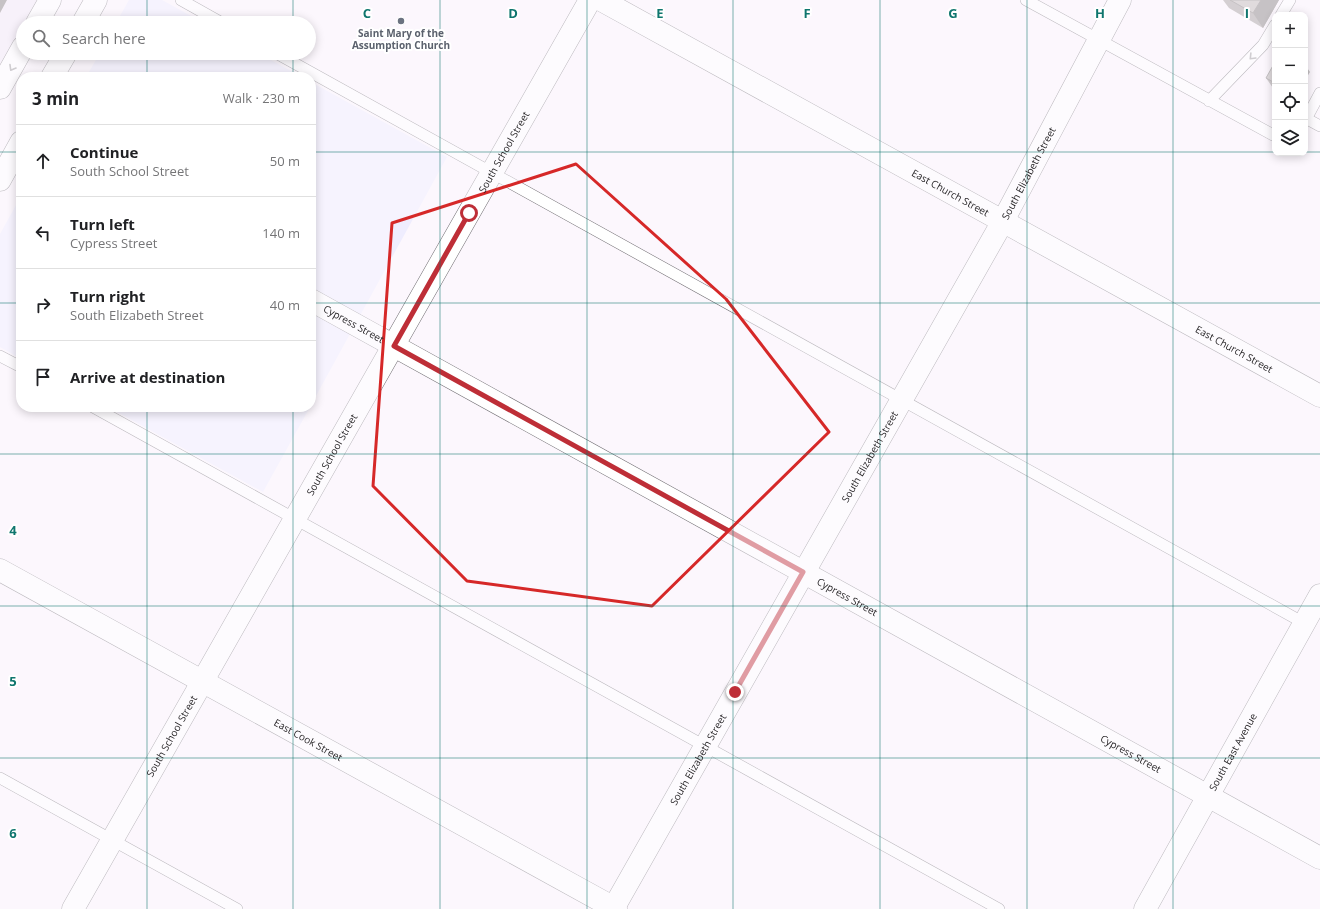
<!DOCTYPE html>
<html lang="en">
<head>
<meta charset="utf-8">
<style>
	:root { --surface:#fff; --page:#f2f2f2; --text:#202124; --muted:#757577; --line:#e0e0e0 }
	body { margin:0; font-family:"Open Sans",sans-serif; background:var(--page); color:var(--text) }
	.controls { position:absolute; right:12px; top:12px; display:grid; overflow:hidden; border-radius:8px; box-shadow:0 2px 10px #0003 }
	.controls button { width:36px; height:36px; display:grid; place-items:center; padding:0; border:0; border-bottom:1px solid var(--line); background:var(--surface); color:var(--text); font:20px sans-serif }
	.stop { position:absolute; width:12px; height:12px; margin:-9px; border:3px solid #be2e37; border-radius:50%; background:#fff }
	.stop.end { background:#be2e37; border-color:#fff; box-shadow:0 1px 4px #0008 }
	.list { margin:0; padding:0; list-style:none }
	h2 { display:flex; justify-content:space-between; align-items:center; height:52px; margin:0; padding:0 16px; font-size:17px }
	h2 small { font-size:13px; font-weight:400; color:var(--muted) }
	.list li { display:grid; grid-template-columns:26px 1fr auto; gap:12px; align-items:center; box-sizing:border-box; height:72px; padding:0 16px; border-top:1px solid var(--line) }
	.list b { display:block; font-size:15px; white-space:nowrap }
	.list p { margin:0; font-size:13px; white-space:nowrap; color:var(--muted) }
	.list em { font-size:13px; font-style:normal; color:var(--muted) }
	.icon { flex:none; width:22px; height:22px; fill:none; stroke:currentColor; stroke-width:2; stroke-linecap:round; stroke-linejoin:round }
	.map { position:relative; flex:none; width:1320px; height:909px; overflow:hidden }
	.search { position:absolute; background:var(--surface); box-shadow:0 2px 10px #0003; left:16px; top:16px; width:300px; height:44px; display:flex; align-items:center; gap:10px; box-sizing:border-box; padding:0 14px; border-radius:22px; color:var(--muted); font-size:15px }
	.panel { position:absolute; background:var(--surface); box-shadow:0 2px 10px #0003; left:16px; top:72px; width:300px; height:340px; border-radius:16px }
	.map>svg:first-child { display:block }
	.built { fill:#f2e9f6 }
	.education { fill:#efedfe }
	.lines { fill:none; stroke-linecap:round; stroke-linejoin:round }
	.lane-casing { stroke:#716e73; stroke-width:12 }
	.street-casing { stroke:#716e73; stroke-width:23 }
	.secondary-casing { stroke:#716e73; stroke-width:23 }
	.lane { stroke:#fff; stroke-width:11 }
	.street { stroke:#fff; stroke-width:22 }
	.secondary { stroke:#fff; stroke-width:22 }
	.wall { fill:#a49e9d }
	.shaded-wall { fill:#868180 }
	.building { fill:#bfb8b7; stroke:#868180 }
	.oneway { stroke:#9b9a9b }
	.route { stroke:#be2e37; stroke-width:5 }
	.marked { fill:none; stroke:#d62828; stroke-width:3; stroke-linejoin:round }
	.grid { fill:none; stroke:#0f766e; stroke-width:1; stroke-opacity:0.55 }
	.worship-dot { fill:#6b7280; stroke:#fff; stroke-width:1.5 }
	.labels { text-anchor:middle; stroke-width:4; stroke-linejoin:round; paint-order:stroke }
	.worship-label { font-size:10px; font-weight:bold; fill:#5b616d; stroke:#fff }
	.street-label { font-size:10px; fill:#211f21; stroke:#fff }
	.grid-label { font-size:13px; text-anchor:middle; font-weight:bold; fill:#0f766e; stroke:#fff; stroke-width:4; stroke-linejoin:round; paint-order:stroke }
</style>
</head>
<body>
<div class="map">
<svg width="1320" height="909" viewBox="0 0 1320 909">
	<rect width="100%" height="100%" fill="#fcf7fd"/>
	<path class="built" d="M0,0H37L24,23H23V25L0,66Z"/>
	<path class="education" d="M129,0H162L204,23H116Z
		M100,53H258L302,77H86Z
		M311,82L447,157L311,405Z
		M21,196V359L0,347V234Z
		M108,407H310L263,492Z"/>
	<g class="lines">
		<defs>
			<path id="lane" d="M181,0L222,23
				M1026,0L1275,136
				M1281,15L1290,0
				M276,53L1304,623
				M1209,101L1263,45L1275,25
				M1307,119L1320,126
				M1305,121L1320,93
				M0,356L21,367
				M93,407L999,909
				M0,778L237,909"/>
			<g id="street">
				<path id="s1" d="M601,0L1320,396"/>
				<path id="s2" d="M311,300L1320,858"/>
				<path id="s3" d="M73,909L590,0"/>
				<path id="s4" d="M613,909L1003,221L1120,0"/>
				<path id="s5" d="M1145,909L1320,595"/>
			</g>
			<g id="secondary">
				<path d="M37,23L50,0"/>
				<path d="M83,23L96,0"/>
				<path d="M52,77L66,53"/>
				<path d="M0,88L23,47"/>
				<path d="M0,180L21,142"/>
				<path id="s6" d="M0,570L616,909"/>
			</g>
		</defs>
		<use href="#lane" class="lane-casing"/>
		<use href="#street" class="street-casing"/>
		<use href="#secondary" class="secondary-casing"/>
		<use href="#lane" class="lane"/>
		<use href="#street" class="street"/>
		<use href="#secondary" class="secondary"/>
	</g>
	<path class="wall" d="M1223,0H1279L1263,28L1229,8Z
		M1275,62V89L1273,88L1266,78Z"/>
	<path class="shaded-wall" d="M0,0H7L0,13Z
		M1261,0H1279L1263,28L1253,13Z
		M1305,65L1310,72L1305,80Z"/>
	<path class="building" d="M1230,0H1261L1253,13Z
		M1275,62V83L1266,78Z"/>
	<defs><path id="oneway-chevron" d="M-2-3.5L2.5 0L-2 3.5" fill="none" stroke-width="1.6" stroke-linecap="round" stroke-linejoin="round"/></defs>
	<g class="oneway">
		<use href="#oneway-chevron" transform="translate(1252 57) rotate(134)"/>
		<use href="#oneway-chevron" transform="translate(12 68) rotate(120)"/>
	</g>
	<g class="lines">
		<path class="route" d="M469,213L394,346L803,572L735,692"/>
	</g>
	<path d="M0 0H1320V909H0ZM576,164L726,299L829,432L652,606L467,581L373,486L392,223Z" fill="#fcf7fd" fill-opacity=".55" fill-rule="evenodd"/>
	<path class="marked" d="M576,164L726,299L829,432L652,606L467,581L373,486L392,223Z"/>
	<path class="grid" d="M147,0V23M293,0V23M440,0V909M587,0V909M733,0V909M880,0V909M1027,0V909M1173,0V909M147,53V77M293,53V77M0,152H21M311,152H1275M1305,152H1320M0,303H21M311,303H1320M147,407V909M293,407V909M0,454H1320M0,606H1320M0,758H1320"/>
	<circle class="worship-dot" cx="401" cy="21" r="4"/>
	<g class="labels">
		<g class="worship-label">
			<text x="401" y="37">Saint Mary of the<tspan x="401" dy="12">Assumption Church</tspan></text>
		</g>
		<g class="street-label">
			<text dy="4" stroke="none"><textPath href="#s3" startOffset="871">South School Street</textPath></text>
			<text dy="4" stroke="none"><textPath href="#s4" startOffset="845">South Elizabeth Street</textPath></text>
			<text dy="4" stroke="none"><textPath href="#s1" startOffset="399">East Church Street</textPath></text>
			<text dy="4" stroke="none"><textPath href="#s2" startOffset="49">Cypress Street</textPath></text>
			<text dy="4" stroke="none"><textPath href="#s1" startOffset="723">East Church Street</textPath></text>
			<text dy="4" stroke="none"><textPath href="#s3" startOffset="523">South School Street</textPath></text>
			<text dy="4" stroke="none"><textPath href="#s4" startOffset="520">South Elizabeth Street</textPath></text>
			<text dy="4" stroke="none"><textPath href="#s2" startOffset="613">Cypress Street</textPath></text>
			<text dy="4" stroke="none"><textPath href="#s3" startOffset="199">South School Street</textPath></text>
			<text dy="4" stroke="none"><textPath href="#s6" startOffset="352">East Cook Street</textPath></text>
			<text dy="4" stroke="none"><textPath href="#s5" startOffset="180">South East Avenue</textPath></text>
			<text dy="4" stroke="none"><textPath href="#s2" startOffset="937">Cypress Street</textPath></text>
			<text dy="4" stroke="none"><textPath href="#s4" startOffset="172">South Elizabeth Street</textPath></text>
		</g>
	</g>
	<g class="grid-label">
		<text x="367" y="18">C</text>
		<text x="513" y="18">D</text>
		<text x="660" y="18">E</text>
		<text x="807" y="18">F</text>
		<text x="953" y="18">G</text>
		<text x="1100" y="18">H</text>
		<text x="1247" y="18">I</text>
		<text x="13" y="535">4</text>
		<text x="13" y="686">5</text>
		<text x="13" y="838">6</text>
	</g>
</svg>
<div class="controls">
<button>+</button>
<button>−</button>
<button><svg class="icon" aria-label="locate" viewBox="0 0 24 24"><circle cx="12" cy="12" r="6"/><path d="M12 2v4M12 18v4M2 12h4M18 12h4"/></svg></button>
<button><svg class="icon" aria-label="layers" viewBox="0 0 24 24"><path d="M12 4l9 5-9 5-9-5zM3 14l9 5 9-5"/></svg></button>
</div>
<div class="stop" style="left:469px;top:213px"></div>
<div class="stop end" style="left:735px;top:692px"></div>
<div class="search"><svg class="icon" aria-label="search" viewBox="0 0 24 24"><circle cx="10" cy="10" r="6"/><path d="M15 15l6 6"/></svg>Search here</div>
<section class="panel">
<h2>3 min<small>Walk · 230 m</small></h2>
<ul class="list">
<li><svg class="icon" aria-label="ahead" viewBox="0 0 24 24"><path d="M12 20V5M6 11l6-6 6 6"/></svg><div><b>Continue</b><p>South School Street</p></div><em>50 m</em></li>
<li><svg class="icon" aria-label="left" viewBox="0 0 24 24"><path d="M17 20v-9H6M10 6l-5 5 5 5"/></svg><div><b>Turn left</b><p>Cypress Street</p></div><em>140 m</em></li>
<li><svg class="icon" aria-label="right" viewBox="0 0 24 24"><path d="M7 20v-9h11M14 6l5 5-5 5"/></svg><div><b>Turn right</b><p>South Elizabeth Street</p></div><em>40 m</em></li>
<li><svg class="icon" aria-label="arrive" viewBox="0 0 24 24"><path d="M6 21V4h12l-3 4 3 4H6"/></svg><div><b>Arrive at destination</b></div></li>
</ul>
</section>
</div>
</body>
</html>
